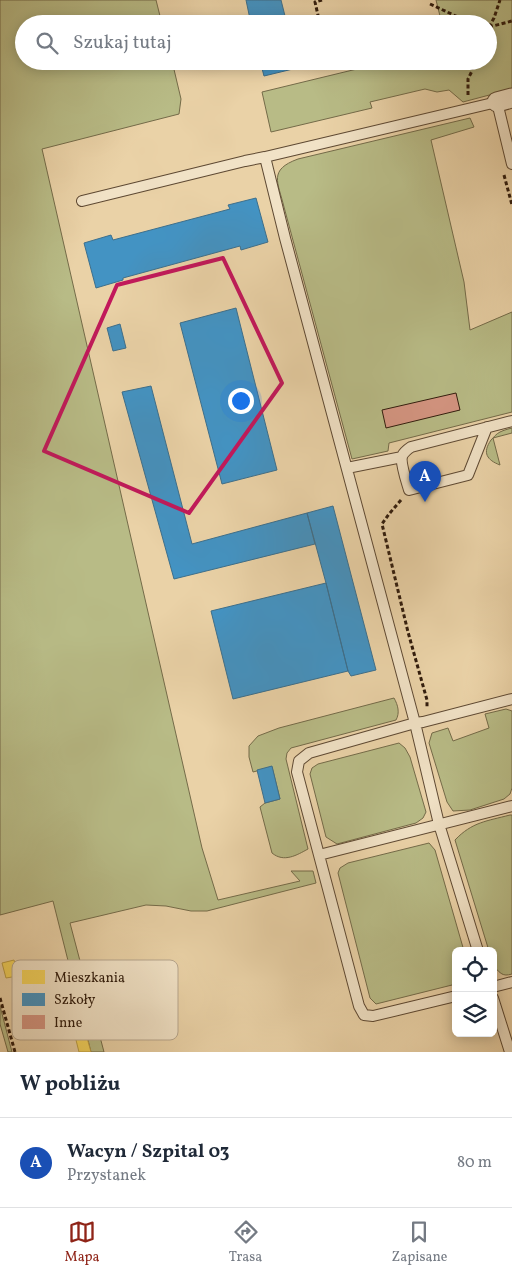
<!DOCTYPE html>
<html lang="pl">
<head>
<meta charset="utf-8">
<style>
	:root { --surface:#fff; --page:#f6f6f7; --text:#1f2937; --muted:#747a83; --line:#e0e1e3; --accent:#8f2418 }
	body { margin:0; font-family:Vollkorn,serif; background:var(--page); color:var(--text) }
	.controls { position:absolute; right:15px; bottom:15px; display:grid; overflow:hidden; border-radius:8px; box-shadow:0 2px 12px #0003 }
	.controls button { width:45px; height:45px; display:grid; place-items:center; padding:0; border:0; border-bottom:1px solid var(--line); background:var(--surface); color:var(--text); font:25px sans-serif }
	.you { position:absolute; left:240px; top:400px; width:18px; height:18px; margin:-12px; border:4px solid #fff; border-radius:50%; background:#1a73e8; box-shadow:0 0 0 8px #1a73e833 }
	.badge { display:grid; place-items:center; width:32px; height:32px; border-radius:50%; background:var(--accent); color:#fff; font-size:16px; font-weight:700 }
	.pin { position:absolute; translate:-50% -41px; filter:drop-shadow(0 1px 2px #0008) }
	.pin::after { content:''; position:absolute; top:26px; width:18px; height:15px; background:inherit; clip-path:polygon(0 0,100% 0,50% 100%) }
	.list { margin:0; padding:0; list-style:none }
	h2 { display:flex; justify-content:space-between; align-items:center; height:65px; margin:0; padding:0 20px; font-size:21px }
	h2 small { font-size:16px; font-weight:400; color:var(--muted) }
	.list li { display:grid; grid-template-columns:32px 1fr auto; gap:15px; align-items:center; box-sizing:border-box; height:90px; padding:0 20px; border-top:1px solid var(--line) }
	.list b { display:block; font-size:19px; white-space:nowrap }
	.list p { margin:0; font-size:16px; white-space:nowrap; color:var(--muted) }
	.list em { font-size:16px; font-style:normal; color:var(--muted) }
	.icon { flex:none; width:28px; height:28px; fill:none; stroke:currentColor; stroke-width:2; stroke-linecap:round; stroke-linejoin:round }
	.map { position:relative; flex:none; width:512px; height:1052px; overflow:hidden }
	.search { position:absolute; background:var(--surface); box-shadow:0 2px 12px #0003; left:15px; right:15px; top:15px; height:55px; display:flex; align-items:center; gap:12px; box-sizing:border-box; padding:0 18px; border-radius:28px; color:var(--muted); font-size:19px }
	.sheet { height:155px; background:var(--surface) }
	nav { display:flex; justify-content:space-around; align-items:center; box-sizing:border-box; height:70px; border-top:1px solid var(--line); background:var(--surface); font-size:14px; color:var(--muted) }
	nav a { display:grid; justify-items:center; gap:2px }
	nav .on { color:var(--accent) }
	.map>svg:first-child { display:block }
	.green { fill:#b8bb86; stroke:#746b49 }
	.homes { fill:#f6d55c; stroke:#bb9d44 }
	.schools { fill:#4393c3; stroke:#3d6f8c }
	.building { fill:#d69683; stroke:#301b0c }
	.lines { fill:none; stroke-linecap:round; stroke-linejoin:round }
	.lane-casing { stroke:#5e4933; stroke-width:12 }
	.street-casing { stroke:#5e4933; stroke-width:21 }
	.path { stroke:#301b0c; stroke-width:3; stroke-dasharray:4 2.5; stroke-linecap:butt }
	.lane { stroke:#f1e2c6; stroke-width:10 }
	.street { stroke:#f1e2c6; stroke-width:19 }
	.marked { fill:none; stroke:#c2185b; stroke-width:4; stroke-linejoin:round }
	.key { fill:#f1e2c6; stroke:#b7a68e; stroke-width:1 }
	.key-label { font-size:14px; fill:#301b0c }
</style>
</head>
<body>
<div class="map">
<svg width="512" height="1052" viewBox="0 0 512 1052">
	<rect width="100%" height="100%" fill="#ead2a7"/>
	<filter id="stains"><feTurbulence type="fractalNoise" baseFrequency=".004" numOctaves="4"/><feColorMatrix values="0 0 0 0 .2 0 0 0 0 .09 0 0 0 0 .02 0 0 0 .5 -.17"/></filter>
	<radialGradient id="worn" r=".72"><stop offset=".6" stop-color="#630" stop-opacity="0"/><stop offset="1" stop-color="#630" stop-opacity=".3"/></radialGradient>
	<path class="green" d="M0,0H156L162,24H24V61H172L181,99L179,114L42,149L202,848L218,900L300,881L291,871H313L316,883L207,911H191L166,906L146,905L70,923L104,1052H91L53,901L0,915Z
		M436,0H512V89L463,102L449,90L437,92L425,89L370,102L372,108L271,132L262,92L361,68V61H488V24H442Z
		M470,118L474,127L431,140L464,282L470,330L512,312V412L389,443L388,451L352,459L284,207C278,182 268,170 298,159Z
		M512,428V433L493,438L500,465C487,460 482,453 491,440C494,437 496,434 500,432C504,430 508,429 512,428Z
		M394,698C398,705 400,713 396,720L291,748L287,753L286,759L308,849C297,855 284,863 272,853L260,807L265,803L280,799L272,767L253,772L249,757V746L258,736L279,728Z
		M506,709L512,711V788L510,794L504,799L470,810L453,811L447,802L429,743L432,733L448,728L453,741L489,728L485,714Z
		M399,743L405,748L410,757L426,812L423,818L416,823L337,844L326,837L310,774L312,768L318,764Z
		M510,815H512V974C502,977 501,973 494,967L493,951H489L455,840C472,822 487,821 510,815Z
		M429,843L435,850L464,951H456V984L376,1004L370,998L338,873L340,868L348,863Z
		M0,1006L12,1052H8L0,1024Z"/>
	<path class="homes" d="M14,960L18,976L6,978L2,963Z
		M86,1034L91,1052H79L75,1036Z"/>
	<path class="schools" d="M246,0H281L287,24H251Z
		M260,61H296L297,68L264,76Z
		M256,198L268,242L241,250L240,246L123,278V280L96,288L84,243L111,235L113,240L230,209L228,205Z
		M236,308L277,470L222,484L180,323Z
		M120,324L126,348L113,351L107,328Z
		M151,386L192,544L307,513L315,544L174,579L122,392Z
		M333,506L376,670L351,676L348,671L326,583L307,513Z
		M326,583L348,671L233,699L211,611Z
		M272,766L280,799L265,803L257,770Z"/>
	<path class="building" d="M456,393L460,410L386,428L382,410Z"/>
	<g class="lines">
		<defs>
			<path id="lane" d="M265,157L285,238L415,723L439,824L478,951
				M82,201L245,161L265,157L497,102L512,164
				M487,427L468,475L409,490C407,483 400,463 402,456C404,452 408,449 411,447L512,421
				M347,468L402,457
				M319,855L512,806
				M493,987L512,982
				M456,996L373,1016L364,1015L359,1006L297,772L299,761L309,753L415,723L423,722L512,699
				M493,998L510,1052"/>
			<path id="street" d="M497,102L512,98"/>
		</defs>
		<use href="#lane" class="lane-casing"/>
		<use href="#street" class="street-casing"/>
		<path class="path" d="M430,4L460,18L461,24
			M460,18L478,24
			M320,24L315,2L322,0
			M489,27L494,18L500,0
			M489,27L512,21
			M468,95V79L472,71L471,61
			M504,175L512,205
			M401,500L389,514L382,524L408,632L427,700V707
			M0,998L15,1052"/>
		<use href="#lane" class="lane"/>
		<use href="#street" class="street"/>
	</g>
	<path class="marked" d="M223,258L282,383L189,513L44,451L117,285Z"/>
	<rect x="12" y="960" width="166" height="80" rx="8" class="key"/>
	<rect x="22" y="970" width="23" height="14" fill="#f6d55c"/>
	<rect x="22" y="993" width="23" height="13" fill="#4393c3"/>
	<rect x="22" y="1015" width="23" height="14" fill="#d69683"/>
	<g class="key-label">
		<text x="54" y="982">Mieszkania</text>
		<text x="54" y="1004">Szkoły</text>
		<text x="54" y="1027">Inne</text>
	</g>
	<rect width="100%" height="100%" filter="url(#stains)"/>
	<rect width="100%" height="100%" fill="url(#worn)"/>
</svg>
<div class="controls">
<button><svg class="icon" aria-label="locate" viewBox="0 0 24 24"><circle cx="12" cy="12" r="6"/><path d="M12 2v4M12 18v4M2 12h4M18 12h4"/></svg></button>
<button><svg class="icon" aria-label="layers" viewBox="0 0 24 24"><path d="M12 4l9 5-9 5-9-5zM3 14l9 5 9-5"/></svg></button>
</div>
<div class="you"></div>
<div class="pin badge" style="left:425px;top:502px;background:#1a4fb4">A</div>
<div class="search"><svg class="icon" aria-label="search" viewBox="0 0 24 24"><circle cx="10" cy="10" r="6"/><path d="M15 15l6 6"/></svg>Szukaj tutaj</div>
</div>
<section class="sheet">
<h2>W pobliżu<small></small></h2>
<ul class="list">
<li><span class="badge" style="background:#1a4fb4">A</span><div><b>Wacyn / Szpital 03</b><p>Przystanek</p></div><em>80 m</em></li>
</ul>
</section>
<nav>
<a class="on"><svg class="icon" aria-label="map" viewBox="0 0 24 24"><path d="M3 6l6-2 6 2 6-2v14l-6 2-6-2-6 2zM9 4v14M15 6v14"/></svg>Mapa</a>
<a><svg class="icon" aria-label="directions" viewBox="0 0 24 24"><path d="M12 3l9 9-9 9-9-9zM9 14v-3h6M13 9l2 2-2 2"/></svg>Trasa</a>
<a><svg class="icon" aria-label="saved" viewBox="0 0 24 24"><path d="M7 4h10v16l-5-4-5 4z"/></svg>Zapisane</a>
</nav>
</body>
</html>
